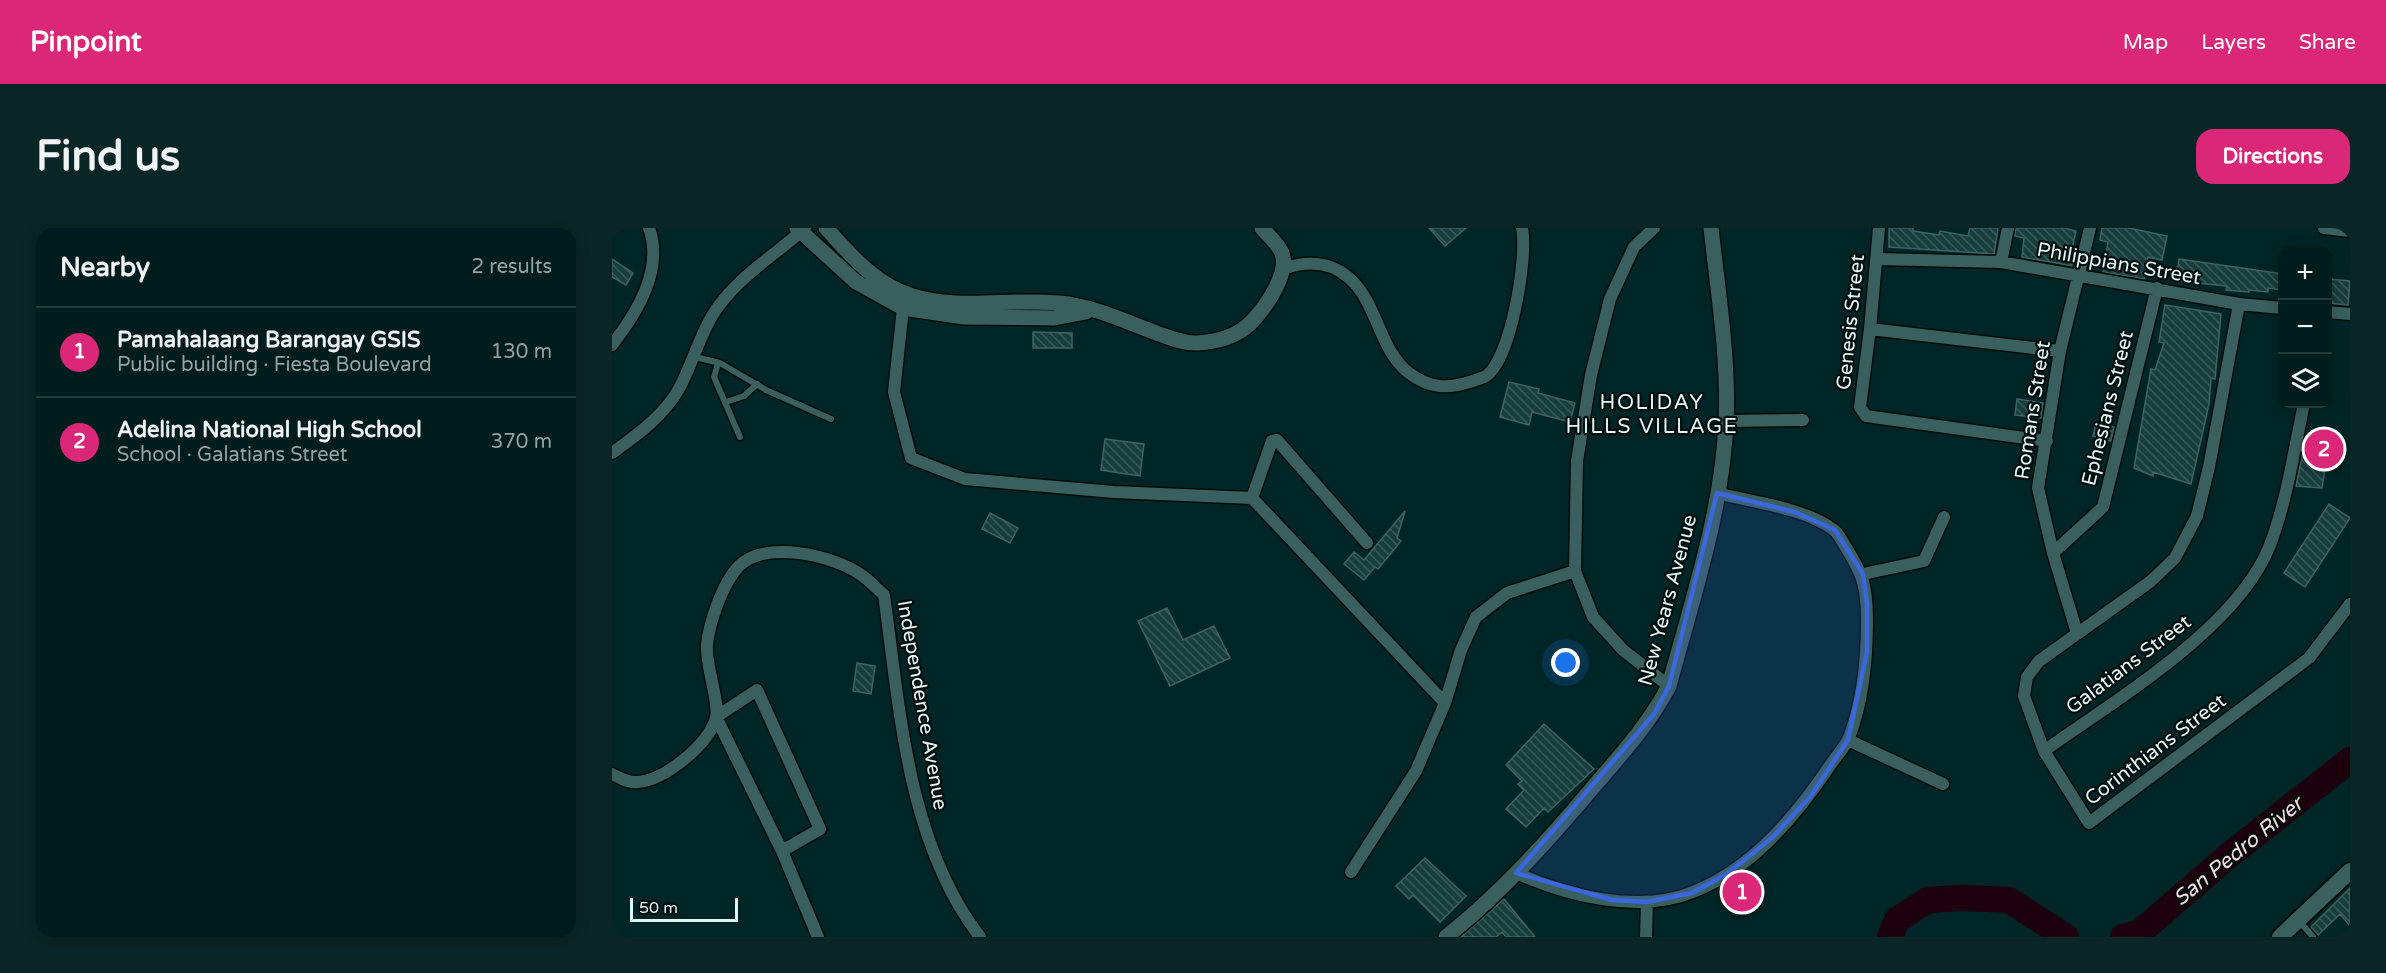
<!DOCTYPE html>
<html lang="en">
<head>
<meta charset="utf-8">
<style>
	:root { --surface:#001c1c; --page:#0a2525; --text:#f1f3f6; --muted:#95a1a3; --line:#223a3b; --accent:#db2777 }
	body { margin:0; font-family:"Varela Round",sans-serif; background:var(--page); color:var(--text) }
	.controls { position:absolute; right:18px; top:18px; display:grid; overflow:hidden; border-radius:12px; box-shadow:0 3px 15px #0003 }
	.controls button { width:54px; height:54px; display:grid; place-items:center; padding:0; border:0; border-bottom:2px solid var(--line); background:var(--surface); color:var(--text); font:30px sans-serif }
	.scale { position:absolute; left:18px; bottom:15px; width:108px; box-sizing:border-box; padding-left:6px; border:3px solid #e2f6f6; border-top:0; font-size:16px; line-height:21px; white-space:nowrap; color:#e2f6f6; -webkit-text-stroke:4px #010c0c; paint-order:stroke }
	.you { position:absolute; left:954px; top:435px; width:21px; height:21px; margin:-15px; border:4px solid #fff; border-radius:50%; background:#1a73e8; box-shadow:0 0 0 9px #1a73e833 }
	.badge { display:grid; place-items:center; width:39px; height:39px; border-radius:50%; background:var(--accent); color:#fff; font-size:20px; font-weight:700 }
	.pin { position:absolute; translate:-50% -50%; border:3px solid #fff; box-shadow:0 2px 6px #0006 }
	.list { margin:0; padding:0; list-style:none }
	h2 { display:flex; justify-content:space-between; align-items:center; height:78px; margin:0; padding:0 24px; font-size:26px }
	h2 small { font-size:20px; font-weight:400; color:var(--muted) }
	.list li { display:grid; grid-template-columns:39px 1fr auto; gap:18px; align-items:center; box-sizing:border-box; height:90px; padding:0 24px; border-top:2px solid var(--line) }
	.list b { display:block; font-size:22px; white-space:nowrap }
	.list p { margin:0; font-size:20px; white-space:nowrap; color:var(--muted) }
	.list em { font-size:20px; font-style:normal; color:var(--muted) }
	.icon { flex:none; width:33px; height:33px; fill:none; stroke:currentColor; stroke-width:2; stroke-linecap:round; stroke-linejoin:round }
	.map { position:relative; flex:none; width:1738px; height:709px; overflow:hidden; border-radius:18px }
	header { display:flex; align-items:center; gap:36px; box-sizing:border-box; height:84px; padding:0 30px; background:var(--accent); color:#fff }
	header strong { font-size:28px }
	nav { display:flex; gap:33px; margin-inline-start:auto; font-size:21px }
	.intro { display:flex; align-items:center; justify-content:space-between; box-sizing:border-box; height:144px; padding:0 36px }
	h1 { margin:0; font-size:42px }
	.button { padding:15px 27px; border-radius:18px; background:var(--accent); color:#fff; font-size:21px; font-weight:700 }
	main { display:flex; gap:36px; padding:0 36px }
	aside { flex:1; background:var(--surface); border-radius:18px; box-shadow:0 3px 15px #0003 }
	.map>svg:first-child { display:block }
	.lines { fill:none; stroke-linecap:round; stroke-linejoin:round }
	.river { stroke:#1c000d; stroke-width:26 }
	.building { fill:url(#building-back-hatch); stroke:#3e6363; stroke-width:1.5 }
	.service-casing { stroke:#000c0c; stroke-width:9 }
	.minor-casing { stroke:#000c0c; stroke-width:15 }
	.tertiary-casing { stroke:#000c0c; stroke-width:18 }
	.secondary-casing { stroke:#000c0c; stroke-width:20 }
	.service { stroke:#3a5f5f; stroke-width:6 }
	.minor { stroke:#3a5f5f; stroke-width:12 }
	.tertiary { stroke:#3a5f5f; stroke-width:15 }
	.secondary { stroke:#3a5f5f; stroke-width:16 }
	.marked { fill:#3b67dc; fill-opacity:0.2; stroke:#3b67dc; stroke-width:4.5; stroke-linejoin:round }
	.labels { text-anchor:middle; stroke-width:4.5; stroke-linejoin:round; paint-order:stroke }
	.street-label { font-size:20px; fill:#e2f6f6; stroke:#010c0c }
	.neighbourhood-label { font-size:21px; letter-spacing:1.5px; fill:#e2f6f6; stroke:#010c0c }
	.water-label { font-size:21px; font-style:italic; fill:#f9dbe5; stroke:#010c0c }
</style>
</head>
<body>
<header>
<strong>Pinpoint</strong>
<nav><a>Map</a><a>Layers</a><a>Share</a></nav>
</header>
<div class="intro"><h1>Find us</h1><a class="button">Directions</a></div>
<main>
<aside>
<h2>Nearby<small>2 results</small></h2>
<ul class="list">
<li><span class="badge">1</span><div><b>Pamahalaang Barangay GSIS</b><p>Public building · Fiesta Boulevard</p></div><em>130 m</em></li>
<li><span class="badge">2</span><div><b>Adelina National High School</b><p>School · Galatians Street</p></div><em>370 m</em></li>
</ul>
</aside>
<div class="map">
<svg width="1738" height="709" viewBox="0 0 1738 709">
	<defs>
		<pattern id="building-back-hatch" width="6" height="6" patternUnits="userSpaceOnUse" patternTransform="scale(1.5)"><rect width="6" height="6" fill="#183d3d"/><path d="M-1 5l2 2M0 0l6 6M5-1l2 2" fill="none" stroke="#395a5a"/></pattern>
	</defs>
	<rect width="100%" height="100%" fill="#002526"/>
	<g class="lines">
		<path class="river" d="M1278,709L1285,692L1316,672L1349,670L1397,672L1454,709
			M1511,709L1527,705L1615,629L1738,532"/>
	</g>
	<path class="building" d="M817,0H854L833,18Z
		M1277,0H1301V3L1327,7L1328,3L1356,8L1358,0H1386L1382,26L1277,19Z
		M1404,0H1452L1464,3L1459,25L1463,26L1460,38L1410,29L1412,10L1403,8Z
		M1490,0H1517L1555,8L1550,32L1536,29L1532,51L1491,44L1496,14L1488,12Z
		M0,31L21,45L14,57L0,49Z
		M1567,31L1671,46V62L1656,60V64L1637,62V64L1614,62L1615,58L1564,53Z
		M1717,51L1738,53L1736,77L1716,75Z
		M1553,77L1609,86L1603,151L1599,150L1597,176L1579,256L1541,244V248L1522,240L1539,141L1543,142L1552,115L1547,114Z
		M421,104L460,105V120H421Z
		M897,154L927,161L926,165L963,175L958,194L920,184L917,197L888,189Z
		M1405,171L1431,175L1429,190L1403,187Z
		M1484,195L1502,199L1499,213L1481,208Z
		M493,211L532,216L528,248L489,242Z
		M1693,213L1717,217L1710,260L1684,258Z
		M1717,276L1738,290L1693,359L1672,345Z
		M793,283L785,310L789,313L766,341L763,339L752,352L732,336L742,324L752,332Z
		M378,285L406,300L398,315L370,301Z
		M555,380L571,412L602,398L618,430L558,458L526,393Z
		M245,435L263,438L259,466L241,463Z
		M932,496L982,541L936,584L932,580L914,599L894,581L912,562L906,556L910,553L894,537Z
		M813,630L854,668L828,694L801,667L797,671L784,658Z
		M1128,650L1143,670L1131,679L1116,659Z
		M1738,660V698L1728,686L1706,707L1699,699Z
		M892,671L923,709H894L890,704L884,709H849Z"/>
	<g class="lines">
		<defs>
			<path id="service" d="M83,129L108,135L154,162L219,191
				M106,135L102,149L128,209
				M114,174L132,168L145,156
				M1688,694L1701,709"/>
			<path id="minor" d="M1042,0L1022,19L998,71L979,147L965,233L963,343L981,389L1011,422L1057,458
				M1267,0L1258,101L1248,179L1254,188L1435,213
				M1712,0L1738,3
				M1265,31L1389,34L1627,76L1670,80
				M1389,34L1396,0
				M671,41C693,33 717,33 736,49C766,74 766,121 797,145C818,161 836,161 861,153C865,151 871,150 874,148C899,131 916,29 910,0
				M294,73L291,80L282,164L299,230L353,251L502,264L640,270L833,475
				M1627,76L1597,239L1585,288L1563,330L1539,353L1427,433L1415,449L1412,468L1432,523L1477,595L1697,430L1738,376
				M1716,84L1738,86
				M1258,101L1448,123
				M0,117C25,85 52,41 37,0
				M1114,193L1191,192
				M0,225C25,207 53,187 68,159C80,136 87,110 100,88C123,50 161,29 193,0
				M640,270L660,213L665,212L755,315
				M1441,325L1491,279L1545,60
				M1251,346L1312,333L1332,289
				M1465,405L1441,325L1426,260L1448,123L1478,0
				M1236,512L1331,556
				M1432,523C1503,472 1626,400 1658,317C1675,272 1682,222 1692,176
				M0,546C8,550 16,555 26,554C53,552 96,517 104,490C108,475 93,436 95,417C97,395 111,354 127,338C154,312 220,327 248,346C257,352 264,360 272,367C288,482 295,614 368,709
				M170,623L208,601L145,462L104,489L170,623L206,709
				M739,644L804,543L833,475L849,422L864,389L895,365L963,343
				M904,645C956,668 1027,686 1081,664C1140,641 1185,587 1219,536C1225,527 1233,519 1237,510C1251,473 1255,432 1255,393C1255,361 1252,348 1235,321C1231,315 1227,306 1222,302C1193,280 1140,274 1105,265
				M1034,709L1035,674"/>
			<path id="tertiary" d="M185,0L244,54L291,80L352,89L442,90L474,84
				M214,0C238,26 262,56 298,67C346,83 397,70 447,75C482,78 514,94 547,106C559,110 573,116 586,115C600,114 618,110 630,102C648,90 678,47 670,25C666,16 656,7 650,0
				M834,709C887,667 933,616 977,564C1006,530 1036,498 1057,458C1080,372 1110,284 1114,195C1117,131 1106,64 1099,0"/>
			<path id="secondary" d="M1668,709L1738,643"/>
		</defs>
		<use href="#service" class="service-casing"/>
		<use href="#minor" class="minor-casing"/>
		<use href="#tertiary" class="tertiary-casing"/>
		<use href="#secondary" class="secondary-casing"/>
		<use href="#service" class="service"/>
		<use href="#minor" class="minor"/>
		<use href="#tertiary" class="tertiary"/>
		<use href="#secondary" class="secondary"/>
	</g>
	<path class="marked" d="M1105,265L1183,284L1223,302L1251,346L1255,376V424L1236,512L1199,568L1161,609L1115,646L1080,665L1035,674L1000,672L904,645L1042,486L1057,458Z"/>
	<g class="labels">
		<g class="street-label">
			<text transform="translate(1507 35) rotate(10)" y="7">Philippians Street</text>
			<text transform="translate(1238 94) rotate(-84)" y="7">Genesis Street</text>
			<text transform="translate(1495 180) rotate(-76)" y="7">Ephesians Street</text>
			<text transform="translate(1420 182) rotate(-81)" y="7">Romans Street</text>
			<text transform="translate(1055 372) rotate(-75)" y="7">New Years Avenue</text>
			<text transform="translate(1516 436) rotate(-37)" y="7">Galatians Street</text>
			<text transform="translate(311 477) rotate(80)" y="7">Independence Avenue</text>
			<text transform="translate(1543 521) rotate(-37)" y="7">Corinthians Street</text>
		</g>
		<g class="neighbourhood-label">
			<text x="1040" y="181">HOLIDAY<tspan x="1040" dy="24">HILLS VILLAGE</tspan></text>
		</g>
		<g class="water-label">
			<text transform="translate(1626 623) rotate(-39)" y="7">San Pedro River</text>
		</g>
	</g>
</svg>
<div class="controls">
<button>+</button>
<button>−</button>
<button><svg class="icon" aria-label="layers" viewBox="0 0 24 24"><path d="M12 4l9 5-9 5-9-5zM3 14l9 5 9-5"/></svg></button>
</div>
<div class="scale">50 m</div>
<div class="you"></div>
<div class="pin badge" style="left:1130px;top:664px">1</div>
<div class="pin badge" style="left:1712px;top:221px">2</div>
</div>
</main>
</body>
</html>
